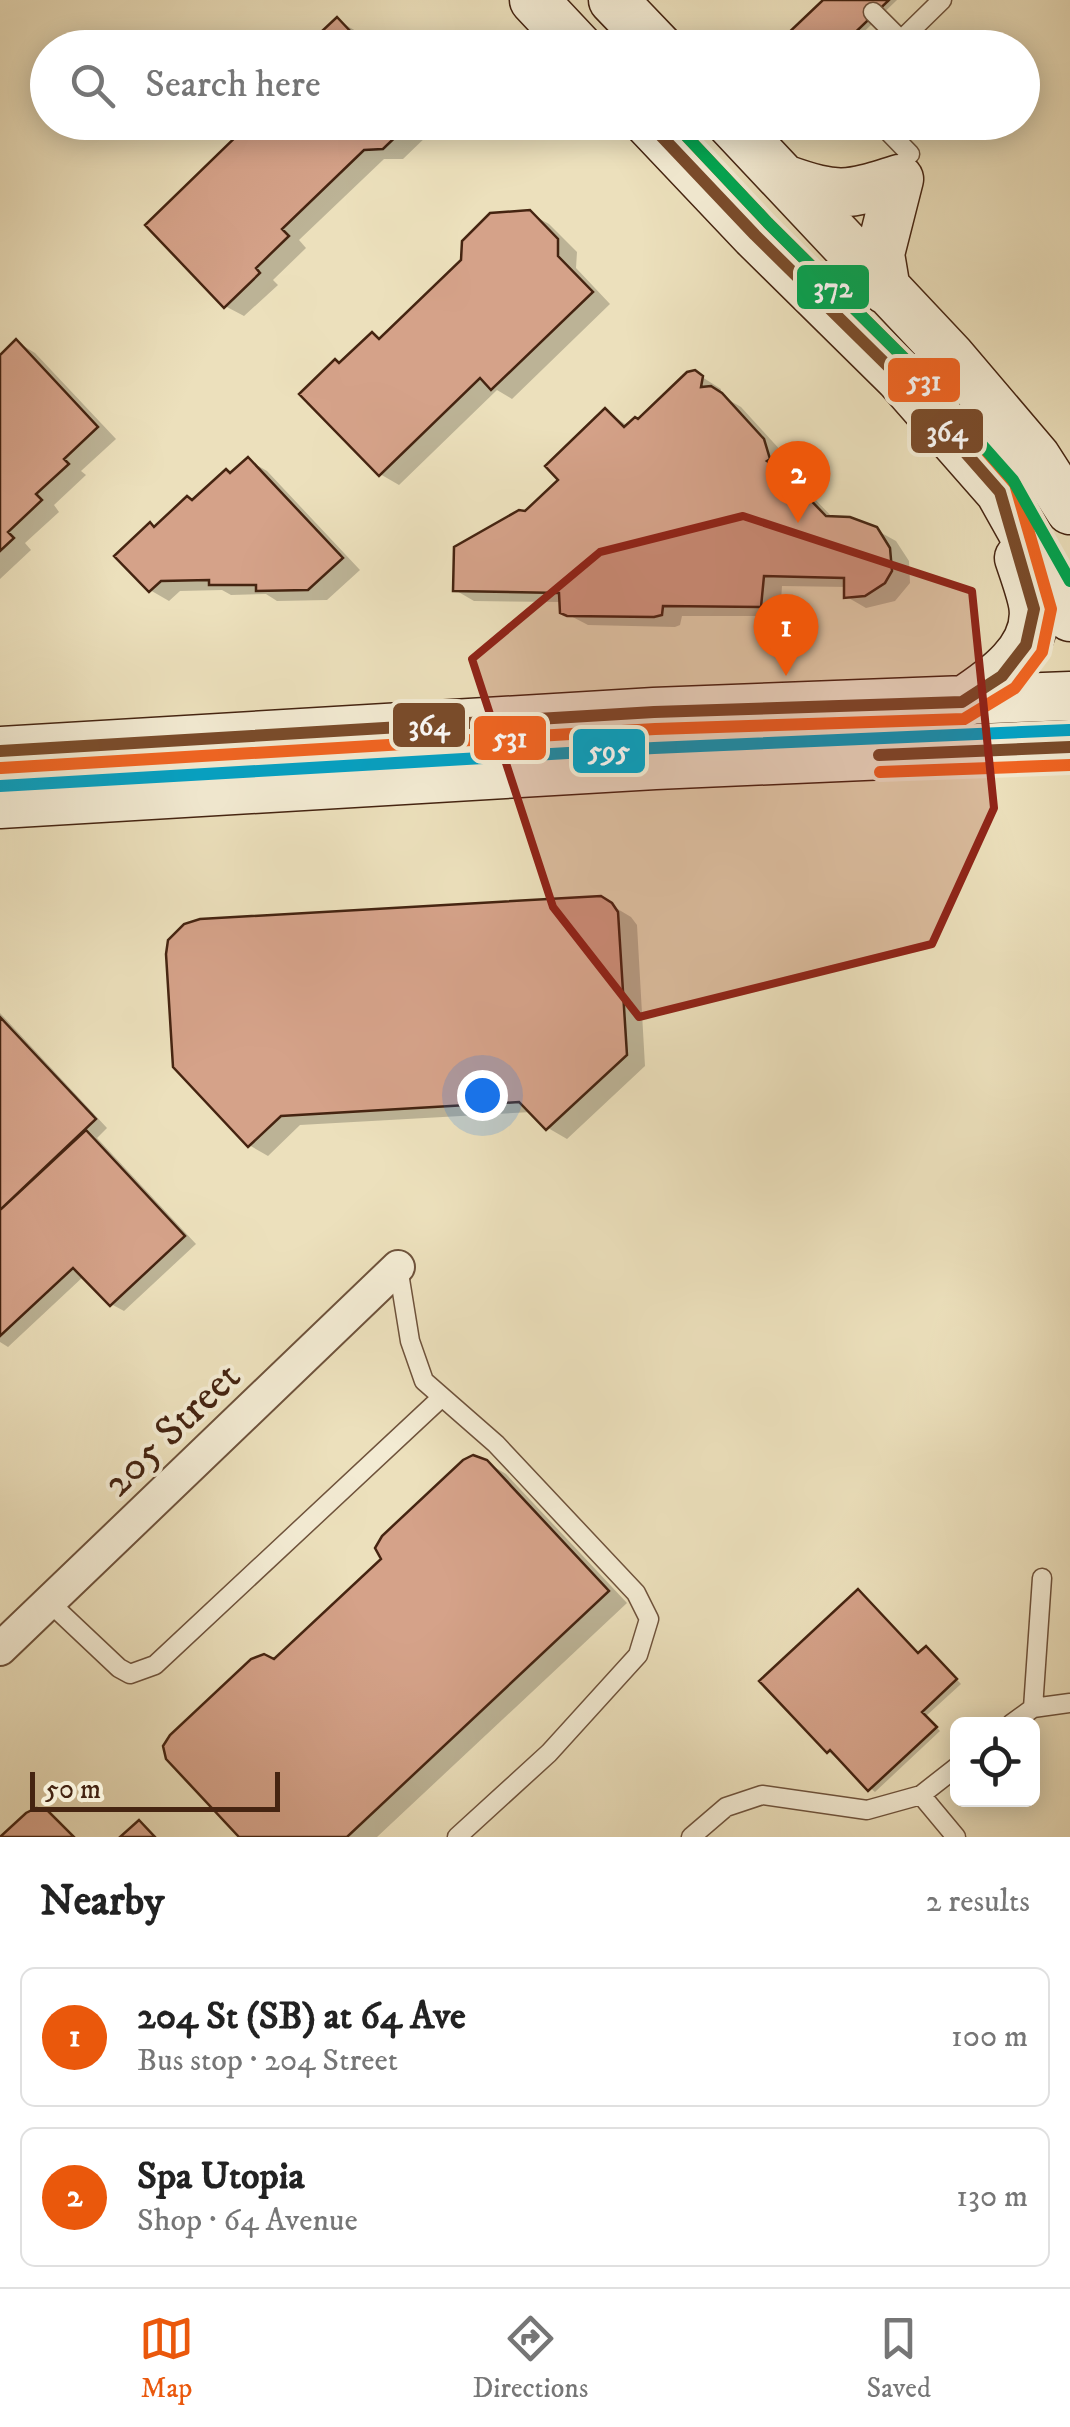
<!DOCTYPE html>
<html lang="en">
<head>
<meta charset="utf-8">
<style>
	:root { --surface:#fff; --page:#f6f6f6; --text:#222; --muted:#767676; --line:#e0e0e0; --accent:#ea580c }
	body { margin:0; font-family:"IM FELL DW Pica",serif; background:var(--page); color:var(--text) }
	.controls { position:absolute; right:30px; bottom:30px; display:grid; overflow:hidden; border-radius:15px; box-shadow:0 5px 25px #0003 }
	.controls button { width:90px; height:90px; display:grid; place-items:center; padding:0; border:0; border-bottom:2px solid var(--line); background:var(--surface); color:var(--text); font:50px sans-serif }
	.scale { position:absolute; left:30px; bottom:25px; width:250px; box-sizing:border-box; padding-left:10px; border:5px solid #452411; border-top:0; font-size:28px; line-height:35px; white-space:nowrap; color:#452411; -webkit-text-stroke:8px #f3ebd3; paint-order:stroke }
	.you { position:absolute; left:482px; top:1095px; width:35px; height:35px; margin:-25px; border:8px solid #fff; border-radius:50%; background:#1a73e8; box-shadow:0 0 0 15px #1a73e833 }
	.badge { display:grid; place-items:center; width:65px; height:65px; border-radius:50%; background:var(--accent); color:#fff; font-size:32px; font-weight:700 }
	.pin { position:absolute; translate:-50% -82px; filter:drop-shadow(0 2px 5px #0008) }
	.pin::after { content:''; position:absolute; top:52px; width:35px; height:30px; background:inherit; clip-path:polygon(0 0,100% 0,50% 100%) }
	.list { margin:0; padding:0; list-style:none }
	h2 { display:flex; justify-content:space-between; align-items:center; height:130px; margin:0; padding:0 40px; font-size:42px }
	h2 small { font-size:32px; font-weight:400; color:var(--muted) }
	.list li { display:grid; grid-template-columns:65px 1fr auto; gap:30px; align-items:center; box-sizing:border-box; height:140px; margin:0 20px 20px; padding:0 20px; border:2px solid var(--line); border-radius:15px }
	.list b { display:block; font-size:38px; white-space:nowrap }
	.list p { margin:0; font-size:32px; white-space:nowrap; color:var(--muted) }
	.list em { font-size:32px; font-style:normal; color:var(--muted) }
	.icon { flex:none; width:55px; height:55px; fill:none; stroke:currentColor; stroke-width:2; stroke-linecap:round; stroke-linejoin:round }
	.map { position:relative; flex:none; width:1070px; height:1837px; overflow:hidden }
	.search { position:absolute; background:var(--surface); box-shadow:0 5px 25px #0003; left:30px; right:30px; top:30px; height:110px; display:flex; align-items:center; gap:25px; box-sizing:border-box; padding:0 35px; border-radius:55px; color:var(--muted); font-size:38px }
	.sheet { height:450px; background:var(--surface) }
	nav { display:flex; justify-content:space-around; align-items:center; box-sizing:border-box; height:140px; border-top:2px solid var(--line); background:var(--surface); font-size:28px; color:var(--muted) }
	nav a { display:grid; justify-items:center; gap:5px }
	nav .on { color:var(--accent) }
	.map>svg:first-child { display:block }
	.shadow { fill:#0003 }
	.building { fill:#d5a289; stroke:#452411; stroke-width:2.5 }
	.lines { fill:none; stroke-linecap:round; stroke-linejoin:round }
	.service-casing { stroke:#6f533c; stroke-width:21 }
	.minor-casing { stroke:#6f533c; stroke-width:36 }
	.secondary-casing { stroke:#452411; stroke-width:51 }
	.service { stroke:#f3ebd3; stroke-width:18 }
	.minor { stroke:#f3ebd3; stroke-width:32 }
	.secondary { stroke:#f3ebd3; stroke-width:48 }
	.bus-1-casing { stroke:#f3ebd3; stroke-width:20 }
	.bus-2-casing { stroke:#f3ebd3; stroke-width:20 }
	.bus-3-casing { stroke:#f3ebd3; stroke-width:20 }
	.bus-4-casing { stroke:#f3ebd3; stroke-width:20 }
	.bus-1 { stroke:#7a4b2a; stroke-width:12 }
	.bus-2 { stroke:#f26522; stroke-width:12 }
	.bus-3 { stroke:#03a2c5; stroke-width:12 }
	.bus-4 { stroke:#00a651; stroke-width:12 }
	.marked { fill:#8f2418; fill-opacity:0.2; stroke:#8f2418; stroke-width:8; stroke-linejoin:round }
	.labels { text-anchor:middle; stroke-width:8; stroke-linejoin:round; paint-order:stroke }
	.street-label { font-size:42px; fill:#452411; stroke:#f3ebd3 }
	.line-badge { stroke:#f3ebd3; stroke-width:4 }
	.badge-label { font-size:28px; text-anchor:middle; font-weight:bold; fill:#fff }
</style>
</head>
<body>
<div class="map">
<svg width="1070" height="1837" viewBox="0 0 1070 1837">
	<rect width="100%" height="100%" fill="#ece0bc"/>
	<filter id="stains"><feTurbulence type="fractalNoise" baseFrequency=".002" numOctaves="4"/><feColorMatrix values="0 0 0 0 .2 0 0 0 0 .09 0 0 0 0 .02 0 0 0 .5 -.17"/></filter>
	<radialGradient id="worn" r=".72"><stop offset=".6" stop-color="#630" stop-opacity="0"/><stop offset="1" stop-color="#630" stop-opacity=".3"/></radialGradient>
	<path class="shadow" d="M826,0H897L847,48H795Z
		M337,20L356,31L372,48H308Z
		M245,122H431L430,133L403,159H384L299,240L306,248L273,280L278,285L244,316L225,306L250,127Z
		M529,213L549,224L577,252L576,268L610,304L512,399L497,390L399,485L380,474L341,365L372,335L382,340Z
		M17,342L35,353L116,439L81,471L86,475L54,505L59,512L25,543L31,550L0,579V358Z
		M694,372L721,389L720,395L741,407L783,453L788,470L784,474L808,492L834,519L876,530L896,541L909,561L910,583L895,601L866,608L847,597V587L782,586L780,616H682L680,625L675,627L588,625L563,612L562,602L474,601L455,590L561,480L606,411L628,426L639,422Z
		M248,460L267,471L360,570L327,600L277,601L266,594L231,595L222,590L180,591L169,601L150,590L156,528L232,475Z
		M601,899L631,917L637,925L645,1066L567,1139L548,1128L532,1112L300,1125L268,1156L249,1145L176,1066Z
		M0,1013L107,1128L97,1138L196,1244L124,1311L111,1304L84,1276L8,1347L0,1342Z
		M486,1462L506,1474L627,1603L377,1837H242L275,1662Z
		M858,1592L920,1655L932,1653L961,1684L926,1716L940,1731L875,1792L828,1751Z"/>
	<path class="building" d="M823,0H889L839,48H792L783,38Z
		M337,17L366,48H304Z
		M242,122H411L383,149L364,150L282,229L289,236L256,268L260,273L224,308L145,225L246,127Z
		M530,210L558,239V256L593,292L491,390L480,378L379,476L299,394L335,359L339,363L372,332L379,339L461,260L462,241L490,213Z
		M16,339L98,427L64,459L69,464L36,494L42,500L8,532L14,538L0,551V355Z
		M695,370L703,376L701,387L711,386L722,393L764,439L770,459L767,461L781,471L783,484L789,478L826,516L850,517L877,527L890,548L892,571L885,583L865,596L844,598V578L764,576L761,607L663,606L662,615L654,617L567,616L560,613L559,593L453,591L454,547L519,510L525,511L558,480L545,466L605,408L624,427L635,417L638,419L687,372Z
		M248,457L343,558L308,590L256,591V585H209V580L161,581L149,592L114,556L150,522L154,527L187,496L192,500L226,469L230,473Z
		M601,896L612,903L618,912L627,1055L546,1130L519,1102L281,1116L248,1147L173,1067L166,954L168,940L184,924L200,919Z
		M0,1017L96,1119L0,1210Z
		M86,1130L185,1236L110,1306L73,1268L0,1336V1210Z
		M473,1455L487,1460L609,1591L347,1837H239L166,1759L163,1746L170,1735L251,1659L264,1654L274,1659L381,1559L375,1548L382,1536L463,1460Z
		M858,1589L918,1653L926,1646L957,1679L922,1712L937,1727L868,1791L830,1750L827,1753L759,1681Z
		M36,1808L46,1809L74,1837H0L26,1813Z
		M139,1820L155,1837H120Z"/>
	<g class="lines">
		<defs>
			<path id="service" d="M873,12L901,40
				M893,48L942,0
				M879,122L910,154
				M398,1267L410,1341L424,1381L496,1444L636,1593L649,1619L638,1655L549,1753L457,1837
				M49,1602L119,1668L130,1674L155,1665L442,1397
				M1033,1708L1042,1578
				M1011,1724L1033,1708L1070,1703
				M921,1795L956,1837
				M691,1837L726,1807L762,1795L867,1810L921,1795L958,1766"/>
			<path id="minor" d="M0,1649L398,1267"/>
			<path id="secondary" d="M534,0L579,48
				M613,0L659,48
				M648,122L755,235L899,377L1000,492L1070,617
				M730,122L951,357L1036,457L1070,510
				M784,179C838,198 846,196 899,179
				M886,290L880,254L899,179
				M962,702C994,681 1041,649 1033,604C1030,589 1024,573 1019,558
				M0,751L654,712L1070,696
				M0,804L655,765L1070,747"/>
		</defs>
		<use href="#service" class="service-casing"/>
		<use href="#minor" class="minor-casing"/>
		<use href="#secondary" class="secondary-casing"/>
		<use href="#service" class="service"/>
		<use href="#minor" class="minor"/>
		<use href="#secondary" class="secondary"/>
		<defs>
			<path id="bus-1" d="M0,751L654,712L962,702L1002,676L1026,645L1034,609L1000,492L899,377L755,235L648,122
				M879,755L1070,747"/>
			<path id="bus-2" d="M1,768L655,729L964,719L1015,688L1042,652L1051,609L1015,484L911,365L768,223L673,122
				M880,772L1070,765"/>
			<path id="bus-3" d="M0,786L654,748L1069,730"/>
			<path id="bus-4" d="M673,122L768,223L911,365L1013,480L1070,581"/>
		</defs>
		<use href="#bus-1" class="bus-1-casing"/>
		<use href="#bus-2" class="bus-2-casing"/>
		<use href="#bus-3" class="bus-3-casing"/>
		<use href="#bus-4" class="bus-4-casing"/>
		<use href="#bus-1" class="bus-1"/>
		<use href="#bus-2" class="bus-2"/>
		<use href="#bus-3" class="bus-3"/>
		<use href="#bus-4" class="bus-4"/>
	</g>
	<path class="marked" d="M743,516L972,591L994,808L932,944L639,1017L553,907L472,659L600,552Z"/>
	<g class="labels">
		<g class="street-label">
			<text transform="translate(170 1428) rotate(-44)" y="15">205 Street</text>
		</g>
	</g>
	<g class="line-badge">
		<rect x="795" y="263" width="76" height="48" rx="10" fill="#00a651"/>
		<rect x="886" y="356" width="76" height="48" rx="10" fill="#f26522"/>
		<rect x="909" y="407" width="76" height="48" rx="10" fill="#7a4b2a"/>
		<rect x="391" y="701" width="76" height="48" rx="10" fill="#7a4b2a"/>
		<rect x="472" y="714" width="76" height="48" rx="10" fill="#f26522"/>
		<rect x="571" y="727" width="76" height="48" rx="10" fill="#03a2c5"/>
	</g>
	<g class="badge-label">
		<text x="833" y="297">372</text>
		<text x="924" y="390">531</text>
		<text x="947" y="441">364</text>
		<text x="429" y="735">364</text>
		<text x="510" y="747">531</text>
		<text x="609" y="760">595</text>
	</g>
	<rect width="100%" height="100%" filter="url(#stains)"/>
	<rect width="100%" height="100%" fill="url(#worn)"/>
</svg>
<div class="controls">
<button><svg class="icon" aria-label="locate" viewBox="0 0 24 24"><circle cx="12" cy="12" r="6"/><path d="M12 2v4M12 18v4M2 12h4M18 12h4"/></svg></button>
</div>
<div class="scale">50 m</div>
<div class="you"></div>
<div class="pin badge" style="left:786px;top:676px">1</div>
<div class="pin badge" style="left:798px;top:523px">2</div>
<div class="search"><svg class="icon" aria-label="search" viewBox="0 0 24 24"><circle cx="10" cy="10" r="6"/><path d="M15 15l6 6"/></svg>Search here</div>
</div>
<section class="sheet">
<h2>Nearby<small>2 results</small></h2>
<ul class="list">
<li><span class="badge">1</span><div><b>204 St (SB) at 64 Ave</b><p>Bus stop · 204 Street</p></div><em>100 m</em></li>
<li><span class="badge">2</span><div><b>Spa Utopia</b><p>Shop · 64 Avenue</p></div><em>130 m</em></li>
</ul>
</section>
<nav>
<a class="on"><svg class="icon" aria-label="map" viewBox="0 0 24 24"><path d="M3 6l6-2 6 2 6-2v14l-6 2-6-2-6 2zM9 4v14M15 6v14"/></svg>Map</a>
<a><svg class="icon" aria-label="directions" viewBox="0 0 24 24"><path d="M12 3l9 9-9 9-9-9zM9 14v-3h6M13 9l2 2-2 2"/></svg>Directions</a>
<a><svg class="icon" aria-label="saved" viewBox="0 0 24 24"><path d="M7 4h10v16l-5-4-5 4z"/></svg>Saved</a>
</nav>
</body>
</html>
